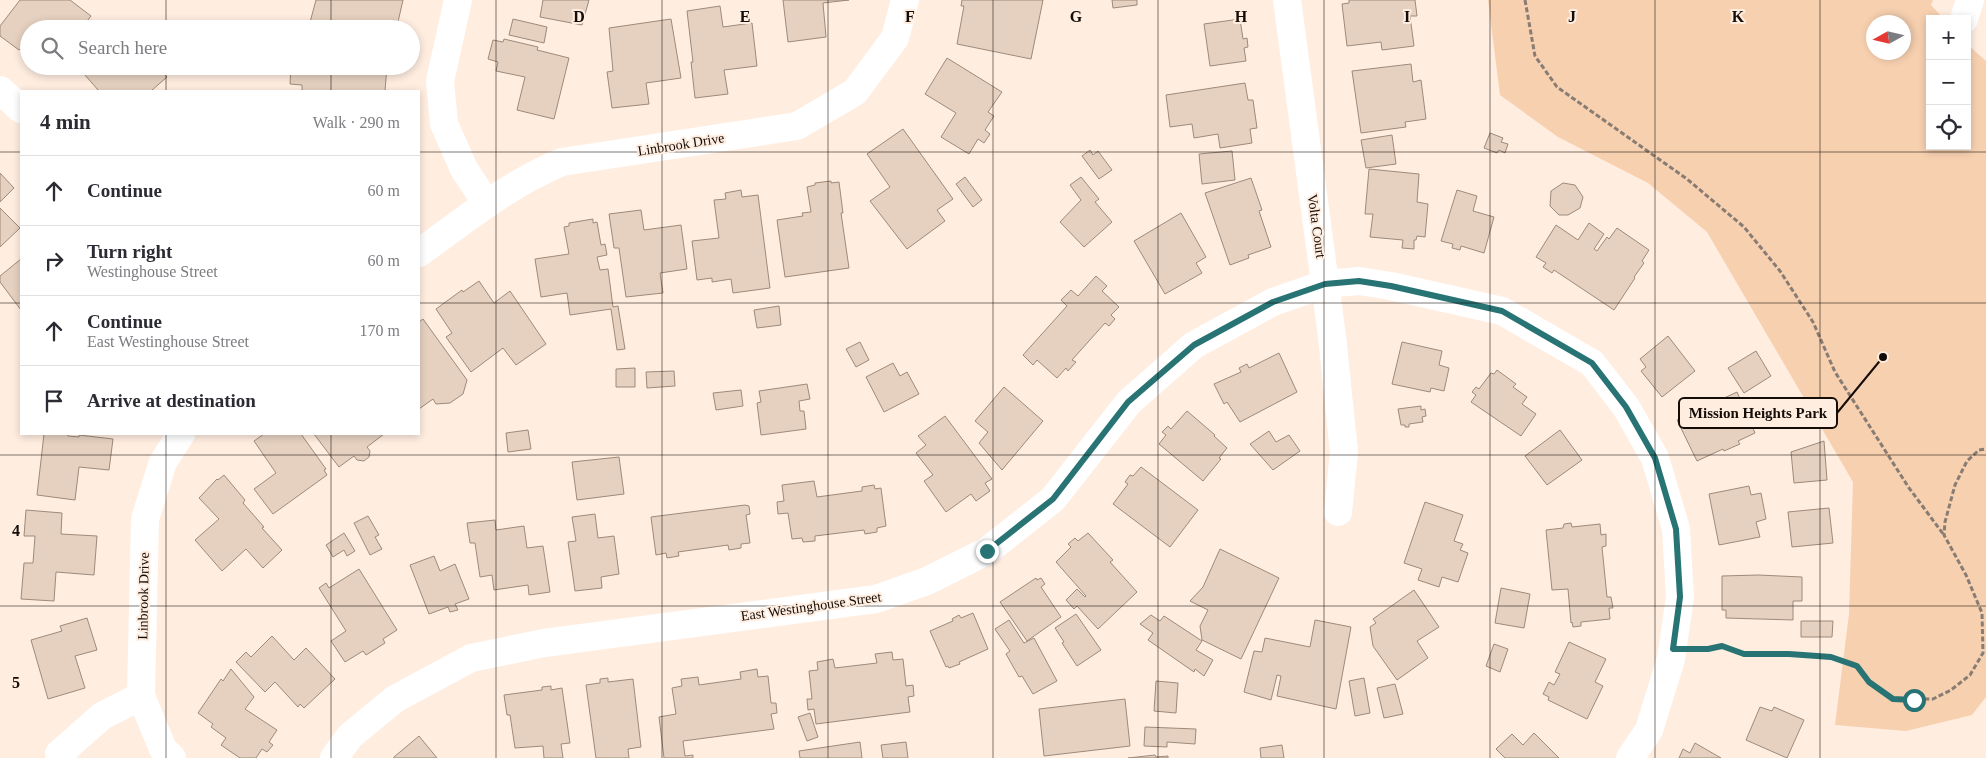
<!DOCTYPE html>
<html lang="en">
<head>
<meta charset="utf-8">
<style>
	:root { --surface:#fff; --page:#f2f2f3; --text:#2b2b33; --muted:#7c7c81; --line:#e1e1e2 }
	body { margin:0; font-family:"Times New Roman",serif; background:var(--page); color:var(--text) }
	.controls { position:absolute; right:15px; top:15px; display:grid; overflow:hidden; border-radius:0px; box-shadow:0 2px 8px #0003 }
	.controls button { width:45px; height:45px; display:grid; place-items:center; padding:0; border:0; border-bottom:1px solid var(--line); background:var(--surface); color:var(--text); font:25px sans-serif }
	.compass { position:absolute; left:1866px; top:15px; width:45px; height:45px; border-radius:50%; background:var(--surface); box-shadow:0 2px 8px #0003; rotate:262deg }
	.stop { position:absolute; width:15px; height:15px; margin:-11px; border:4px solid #287374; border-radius:50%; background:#fff }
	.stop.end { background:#287374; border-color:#fff; box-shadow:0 1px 5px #0008 }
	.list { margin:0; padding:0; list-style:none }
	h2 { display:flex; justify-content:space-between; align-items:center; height:65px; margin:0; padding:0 20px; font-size:21px }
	h2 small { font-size:16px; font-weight:400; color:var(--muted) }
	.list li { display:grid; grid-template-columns:32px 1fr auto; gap:15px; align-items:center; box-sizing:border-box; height:70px; padding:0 20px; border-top:1px solid var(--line) }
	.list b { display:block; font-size:19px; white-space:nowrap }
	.list p { margin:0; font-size:16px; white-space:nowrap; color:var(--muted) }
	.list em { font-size:16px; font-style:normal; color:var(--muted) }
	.icon { flex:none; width:28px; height:28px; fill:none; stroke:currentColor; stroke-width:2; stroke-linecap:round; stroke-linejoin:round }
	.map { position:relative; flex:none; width:1986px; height:758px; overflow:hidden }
	.search { position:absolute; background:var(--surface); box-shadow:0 2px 8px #0003; left:20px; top:20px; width:400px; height:55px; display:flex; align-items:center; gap:12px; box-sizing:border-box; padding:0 18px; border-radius:28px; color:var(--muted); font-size:19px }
	.panel { position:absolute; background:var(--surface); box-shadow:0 2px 8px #0003; left:20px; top:90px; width:400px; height:345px; border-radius:0px }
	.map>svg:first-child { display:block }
	.green { fill:#f7d0b0; fill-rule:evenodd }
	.building { fill:#e6d1c0; stroke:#9e8a7a }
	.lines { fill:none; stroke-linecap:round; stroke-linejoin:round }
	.path { stroke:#887c73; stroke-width:3; stroke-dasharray:5 2.5; stroke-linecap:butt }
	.minor { stroke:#fff; stroke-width:28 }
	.route { stroke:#287374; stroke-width:6 }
	.grid { fill:none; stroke:#130c07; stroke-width:1; stroke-opacity:0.55 }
	.labels { text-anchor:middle; stroke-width:4; stroke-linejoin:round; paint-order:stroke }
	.street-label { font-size:14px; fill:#130c07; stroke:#ffede0 }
	.grid-label { font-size:16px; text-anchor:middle; font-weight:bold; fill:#130c07; stroke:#ffede0; stroke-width:4; stroke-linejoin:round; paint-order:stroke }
	.leader { fill:none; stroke:#130c07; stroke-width:2 }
	.callout-dot { fill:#130c07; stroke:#ffede0; stroke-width:2 }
	.callout { fill:#ffede0; stroke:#130c07; stroke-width:2 }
	.callout-label { font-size:15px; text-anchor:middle; font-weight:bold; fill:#130c07 }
</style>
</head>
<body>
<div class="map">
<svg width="1986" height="758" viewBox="0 0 1986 758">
	<rect width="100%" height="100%" fill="#ffede0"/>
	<path class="green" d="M1488,0H1933L1931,5L1944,19H1930V146H1967V44L1986,61V697L1972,715L1906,731L1835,725L1849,614L1853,482L1707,232L1648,183L1558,137L1500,95ZM1874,22H1904V52H1874Z"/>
	<path class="building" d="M20,0H70L91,16L81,29H29V44L24,51L21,48L19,50L0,36V26Z
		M316,0H403L398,22L393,20L391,29H318L309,26Z
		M543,0H589L582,25L540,17Z
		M783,0H849L823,3L826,37L788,42Z
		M962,0H1043L1031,59L957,44L964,6H961Z
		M1112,0H1137V5L1113,8Z
		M1349,0H1415L1417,16H1410L1414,46L1382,50L1381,42L1347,46L1342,4L1349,3Z
		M720,6L723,27L752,23L757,66L724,70L728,94L695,98L691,62H693L687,11Z
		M513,19L547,27L544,43L509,35Z
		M671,19L681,78L646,83L649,104L612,108L607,72L613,71L609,28Z
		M1240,19L1243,39L1247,38L1248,47L1244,48L1246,61L1210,66L1204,24Z
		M504,39L538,47L537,50L569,58L554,119L517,110L525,77L496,71L498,62L488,59L493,40L503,42Z
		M947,58L1002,92L988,112L994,116L985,130L990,134L984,143L978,139L969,154L941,137L956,113L925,94Z
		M1411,64L1413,82L1421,80L1426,119L1405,122L1406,127L1361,133L1352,71Z
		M77,66H157L167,77L151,91H99Z
		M291,66H387L385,91H302V85L290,84Z
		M1245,83L1248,100H1253L1257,128L1250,129L1252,143L1220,148L1218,134L1194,138L1192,124L1170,127L1166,95Z
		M903,129L953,199L937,210L945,221L907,249L870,201L890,187L867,154Z
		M1490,133L1503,138L1501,142L1508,144L1505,153L1499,150L1497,153L1484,148Z
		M1392,135L1396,164L1366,168L1361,140Z
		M1090,150L1093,155L1098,151L1112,170L1099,179L1082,156Z
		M1232,151L1235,180L1202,184L1199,154Z
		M1369,169L1419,174L1417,202L1428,204L1425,237L1417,236L1416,240H1414V249L1402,248L1403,240L1370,237L1373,214H1365Z
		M0,173L14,188L0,202Z
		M965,177L982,200L973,207L956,184Z
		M1081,177L1099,199L1095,202L1112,222L1084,247L1060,222L1081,200L1070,185Z
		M1251,178L1262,210L1259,211L1271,247L1248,255L1249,258L1230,265L1205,193Z
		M831,181V183L839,182L843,213H841L849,268L785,277L777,220L803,216L802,213L811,212L807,187L815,185V183Z
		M1563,183L1575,185L1583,197L1580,208L1568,215H1559L1550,206L1551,191Z
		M741,190L742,197L758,195L770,288L733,293L731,279L712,282V278L697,280L692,241L719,238L714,200L726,199L725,193Z
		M1457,190L1477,196L1473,211L1494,217L1484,253L1461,246L1460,250L1452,248L1453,244L1441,241Z
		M0,208L20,228L0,247Z
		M641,210L644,230L681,225L687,269L660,273L663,293L626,297L619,248H614L609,214Z
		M1181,213L1206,257L1196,263L1202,273L1165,294L1134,241Z
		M593,219V223L597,222L601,245L605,244L607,255L597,257L600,270L608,269L613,307L618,306L625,349L617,350L611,309L570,315L567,293L541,297L535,259L569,254L564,227L569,226V223Z
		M1589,223L1604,234L1594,249L1597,251L1607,237L1609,239L1617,228L1649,250L1642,261L1644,263L1634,277L1635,278L1614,310L1554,270L1552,273L1543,267L1546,263L1536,257L1556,225L1578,240Z
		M21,259V310L0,282V276Z
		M1096,276L1107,286L1102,291L1119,307L1111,315L1115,319L1109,326L1105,323L1072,360L1076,362L1068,371L1066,368L1057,378L1037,360L1033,365L1023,355L1067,306L1061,300L1071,290L1078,296Z
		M479,281L494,303L510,291L546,344L516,365L503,348L471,372L446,337L452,333L436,309L462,290L463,292Z
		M779,306L781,325L757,328L754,310Z
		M423,319L467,380L463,394L450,403L436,404L433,399L419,409V322Z
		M1668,336L1695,371L1662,397L1641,371L1646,367L1640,359Z
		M860,342L869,360L856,367L846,349Z
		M1402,342L1442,351L1439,365L1449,368L1444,391L1431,388L1430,392L1392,384Z
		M1756,351L1771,376L1744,393L1728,368Z
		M1279,353L1297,392L1240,422L1227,402L1224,404L1214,384L1241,372L1239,368L1247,364L1249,368Z
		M893,363L900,376L907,372L919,394L884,412L866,377Z
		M635,368V387H616V369Z
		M1497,370L1516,384L1513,387L1527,397L1522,404L1536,414L1521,436L1471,402L1476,395L1472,392L1476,387L1479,389L1491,373L1494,374Z
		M674,371L675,386L647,388L646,372Z
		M807,384L810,399L799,401L800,411H804L806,429L761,435L757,403L761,402L759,391Z
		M1004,387L1043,421L1002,470L979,443L988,432L975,421Z
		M741,390L743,406L716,410L713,393Z
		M1737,392L1755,433L1738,441L1740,444L1724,451L1723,449L1697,461L1677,420Z
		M1421,406V410L1425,409L1426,416L1422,417L1423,422L1409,424V427H1405V425H1401L1398,409Z
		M1187,411L1215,435L1214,436L1227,448L1219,458L1221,459L1203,481L1159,444L1166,435L1162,432L1168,426L1171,429Z
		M945,416L992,479L985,483L990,491L976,501L971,494L946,512L924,481L933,475L916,453L926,445L918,436Z
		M528,430L531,449L508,452L506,433Z
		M1560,430L1582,460L1547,485L1525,456Z
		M1269,431L1276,442L1289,435L1300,451L1273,470L1250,444Z
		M44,434H68V436L79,437V435L113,439L109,470L79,467L75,500L37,495Z
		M264,434H301L326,469L324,470L327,475L273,514L254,489L276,473L254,441Z
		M314,434H384L367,447L370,451L369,457L364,461L357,460L354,456L339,467Z
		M1824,441L1827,480L1794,483L1791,452Z
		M619,457L624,494L577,500L572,462Z
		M1141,467L1198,510L1170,547L1113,504L1128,484L1125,482L1130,475L1133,476Z
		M224,475L245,500L243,503L264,527L262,528L282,550L263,568L246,549L222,571L195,540L219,519L199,498L217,479L218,480Z
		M814,481L817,497L862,491V487L874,485L875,489L881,488L886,526L877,528V532L865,534L864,530L815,536V541L803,542L802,538L792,539L788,513L778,514L777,502L784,501L782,485Z
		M1749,486L1751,495L1761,493L1766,519L1756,522L1760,537L1719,545L1709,494Z
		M1425,502L1463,515L1454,541L1463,544L1460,550L1468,553L1458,582L1442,577L1439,587L1418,580L1422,569L1404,563Z
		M745,505L749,506L750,514L746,515L750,543L741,544V548L729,550L728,545L678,552L679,556L667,558L666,553L656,555L651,517Z
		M1829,508L1833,543L1792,547L1788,512Z
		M26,510L62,513L61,534L97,536L94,575L56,572L54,601L21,599L24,563H33L35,536H24Z
		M595,514L598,538L614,536L619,574L601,577L602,588L575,591L568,542L576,541L572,517Z
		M368,516L379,535L375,537L382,549L370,555L354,523Z
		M495,520L496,530L524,526L527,548L543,546L550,592L529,595L528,585L494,590L492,575L480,577L475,543H470L467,523Z
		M1571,523L1572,527L1600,524L1601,535L1606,534V546L1602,547L1607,597H1611L1613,608H1609L1610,619L1581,622V626L1573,627L1572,622L1571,623L1568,589L1552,590L1546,530L1563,528L1564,524Z
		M344,533L355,551L347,556L344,550L333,557L326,545Z
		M1088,533L1113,560L1110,562L1137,592L1098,629L1077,606L1074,609L1066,600L1077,589L1085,597L1086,596L1056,562L1071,547L1068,544L1075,538L1078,541Z
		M1220,549L1279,578L1241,659L1202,640L1200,626L1208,610L1190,601L1203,587Z
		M434,556L440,571L455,564L469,599L455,604L458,610L450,612L448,607L429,614L410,565Z
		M359,569L397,630L383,639L385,643L366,655L363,651L345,662L331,641L346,631L319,588L326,583L329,588Z
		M1758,575L1802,577V601H1793V620L1726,618V610H1722V576Z
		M1036,578L1037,580L1041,578L1045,584L1041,587L1061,617L1027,641L1000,602Z
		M1501,588L1530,594L1524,628L1495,623Z
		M1414,590L1439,627L1417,641L1428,658L1397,680L1373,646L1370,627L1376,623L1373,619Z
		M973,613L988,649L959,662L960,664L949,668L948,666L946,667L930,631L953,621L952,619L959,615L961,618Z
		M1076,614L1101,650L1077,666L1062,643L1064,642L1055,628Z
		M1151,615L1160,621L1164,616L1202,641L1196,650L1213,660L1204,676L1195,669L1194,672L1148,640L1153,633L1140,624Z
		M87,618L97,650L75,656L85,688L48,699L31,640L62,631L60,626Z
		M1009,620L1024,643L1034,638L1057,681L1033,694L1022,676L1019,677L1006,654L1010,651L995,629Z
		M1315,620L1351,627L1336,709L1277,696L1281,676L1277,675L1271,700L1244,692L1254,651L1262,652L1265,638L1310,647Z
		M1801,621H1833L1832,637H1801Z
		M272,636L294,660L306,648L335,679L304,708L300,704L298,707L275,682L265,692L236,662L246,652L251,657Z
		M1569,642L1606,659L1595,682L1603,686L1587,719L1548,700L1549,697L1543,694L1549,682L1554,685L1560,674L1555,672Z
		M1494,644L1508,649L1500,672L1486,666Z
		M892,652L893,660L903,659L906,686L913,685L914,696L908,697L910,712L816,724L814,709L808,710L807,699H812L809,671L818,670L817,662L833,659L835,668L877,663L875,654Z
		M231,669L254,697L245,709L277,730L269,742L273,745L267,752L262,749L256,758H240L221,745L226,738L211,727L213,724L198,713L221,679L223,681Z
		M757,669L758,677L768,676L771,703H776L777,713L771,714L774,729L683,741L685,756L693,755V758H664L659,717L676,714L672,688L682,686L681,679L698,677L699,685L741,679L740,672Z
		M608,678V682L633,679L641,747L628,749L629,758H596L586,685L600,683V679Z
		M1364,678L1370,713L1355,716L1349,681Z
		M1156,681L1178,683L1176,713L1154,711Z
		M1395,684L1403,714L1384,718L1377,688Z
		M551,686V690L562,688L570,743L561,744L563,758H544L543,746L515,748L510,715H507L504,695L542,690V687Z
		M1125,699L1130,746L1044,756L1039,709Z
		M1760,707L1772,711L1774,707L1804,720L1787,758L1746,740Z
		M810,713L818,737L807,741L798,717Z
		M1145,727L1196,729L1195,744L1167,742V747L1144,746Z
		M1534,733L1559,758H1505L1496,749L1512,734L1523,745Z
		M419,736L437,758H394V757Z
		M860,742L862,758H800L799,751Z
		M906,742L908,758H883L881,745Z
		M1695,743L1721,758H1679L1683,749L1690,753Z
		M1282,745L1284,758H1261L1260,748Z
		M1155,755L1156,757L1168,756V758H1128Z"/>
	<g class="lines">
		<path class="path" d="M1525,0L1535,56L1557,87L1687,179L1744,227L1780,271L1813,322L1835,372L1909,488L1944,535
			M1701,649L1722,646L1744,654H1789L1831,657L1857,666L1869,682L1893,699H1933L1951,690L1970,675L1983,653L1982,613L1966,575L1944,535L1945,522L1955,485L1967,461L1979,450L1986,449"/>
		<path class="minor" d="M458,0L440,81L444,124L464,169L487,204
			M1287,0L1332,336L1344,452L1338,512
			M1964,19L1970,0
			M0,90L21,109
			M419,253C465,220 510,183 562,162L797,126L855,92L895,38L905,0
			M63,758L59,754L102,716L141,696
			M172,758L163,749L141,696L145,519L163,462L181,434
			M334,758L350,736L395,699L471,658L544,643L876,599L927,581L987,551L1053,499L1129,402L1194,345L1273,302L1325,284L1359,281L1391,286L1502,311L1592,363L1626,407L1655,458L1676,529L1680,597L1671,659L1649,730L1630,758"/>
	</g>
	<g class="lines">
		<path class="route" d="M987,551L1053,499L1128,402L1194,345L1273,302L1325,284L1359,281L1391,286L1502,311L1592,363L1626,407L1655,458L1676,529L1680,597L1673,649H1708L1722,646L1744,654H1789L1831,657L1857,666L1869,682L1893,699L1914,700"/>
	</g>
	<path class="grid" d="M166,0V29M331,0V29M496,0V758M662,0V758M828,0V758M993,0V758M1158,0V758M1324,0V758M1490,0V758M1655,0V758M1820,0V758M166,66V91M331,66V91M0,152H21M419,152H1986M0,303H21M419,303H1986M166,434V758M331,434V758M0,455H1986M0,606H1986"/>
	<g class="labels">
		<g class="street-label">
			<text transform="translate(681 144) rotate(-9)" y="5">Linbrook Drive</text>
			<text transform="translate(1317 226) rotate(82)" y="5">Volta Court</text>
			<text transform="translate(143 596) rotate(-89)" y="5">Linbrook Drive</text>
			<text transform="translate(811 606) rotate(-8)" y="5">East Westinghouse Street</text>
		</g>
	</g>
	<g class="grid-label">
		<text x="579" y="22">D</text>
		<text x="745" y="22">E</text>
		<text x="910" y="22">F</text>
		<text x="1076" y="22">G</text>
		<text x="1241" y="22">H</text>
		<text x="1407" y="22">I</text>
		<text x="1572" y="22">J</text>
		<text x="1738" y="22">K</text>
		<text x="16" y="536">4</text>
		<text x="16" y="688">5</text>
	</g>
	<path class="leader" d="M1883 357L1837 413"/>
	<circle class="callout-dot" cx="1883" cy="357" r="5"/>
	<rect class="callout" x="1679" y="398" width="158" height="30" rx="5"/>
	<g class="callout-label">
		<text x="1758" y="418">Mission Heights Park</text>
	</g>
</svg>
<div class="controls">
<button>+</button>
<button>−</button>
<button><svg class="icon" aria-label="locate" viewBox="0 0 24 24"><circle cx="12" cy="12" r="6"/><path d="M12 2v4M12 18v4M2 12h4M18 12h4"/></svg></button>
</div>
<svg class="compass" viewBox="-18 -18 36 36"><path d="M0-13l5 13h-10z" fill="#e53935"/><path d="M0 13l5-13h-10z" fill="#7c7c81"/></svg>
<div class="stop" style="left:1914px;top:700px"></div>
<div class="stop end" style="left:987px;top:551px"></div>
<div class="search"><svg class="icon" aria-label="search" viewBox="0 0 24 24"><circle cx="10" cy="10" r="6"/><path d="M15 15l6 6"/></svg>Search here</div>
<section class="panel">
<h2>4 min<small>Walk · 290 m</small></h2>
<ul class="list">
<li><svg class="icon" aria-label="ahead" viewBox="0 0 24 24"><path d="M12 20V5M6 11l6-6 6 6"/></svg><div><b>Continue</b></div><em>60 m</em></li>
<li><svg class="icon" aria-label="right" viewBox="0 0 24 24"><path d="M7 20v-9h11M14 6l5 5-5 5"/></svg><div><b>Turn right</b><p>Westinghouse Street</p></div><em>60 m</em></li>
<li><svg class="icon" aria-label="ahead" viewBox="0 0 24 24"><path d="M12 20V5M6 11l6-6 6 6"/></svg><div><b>Continue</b><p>East Westinghouse Street</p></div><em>170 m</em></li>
<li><svg class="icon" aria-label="arrive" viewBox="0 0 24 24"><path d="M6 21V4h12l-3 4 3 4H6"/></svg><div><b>Arrive at destination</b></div></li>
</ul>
</section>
</div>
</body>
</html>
